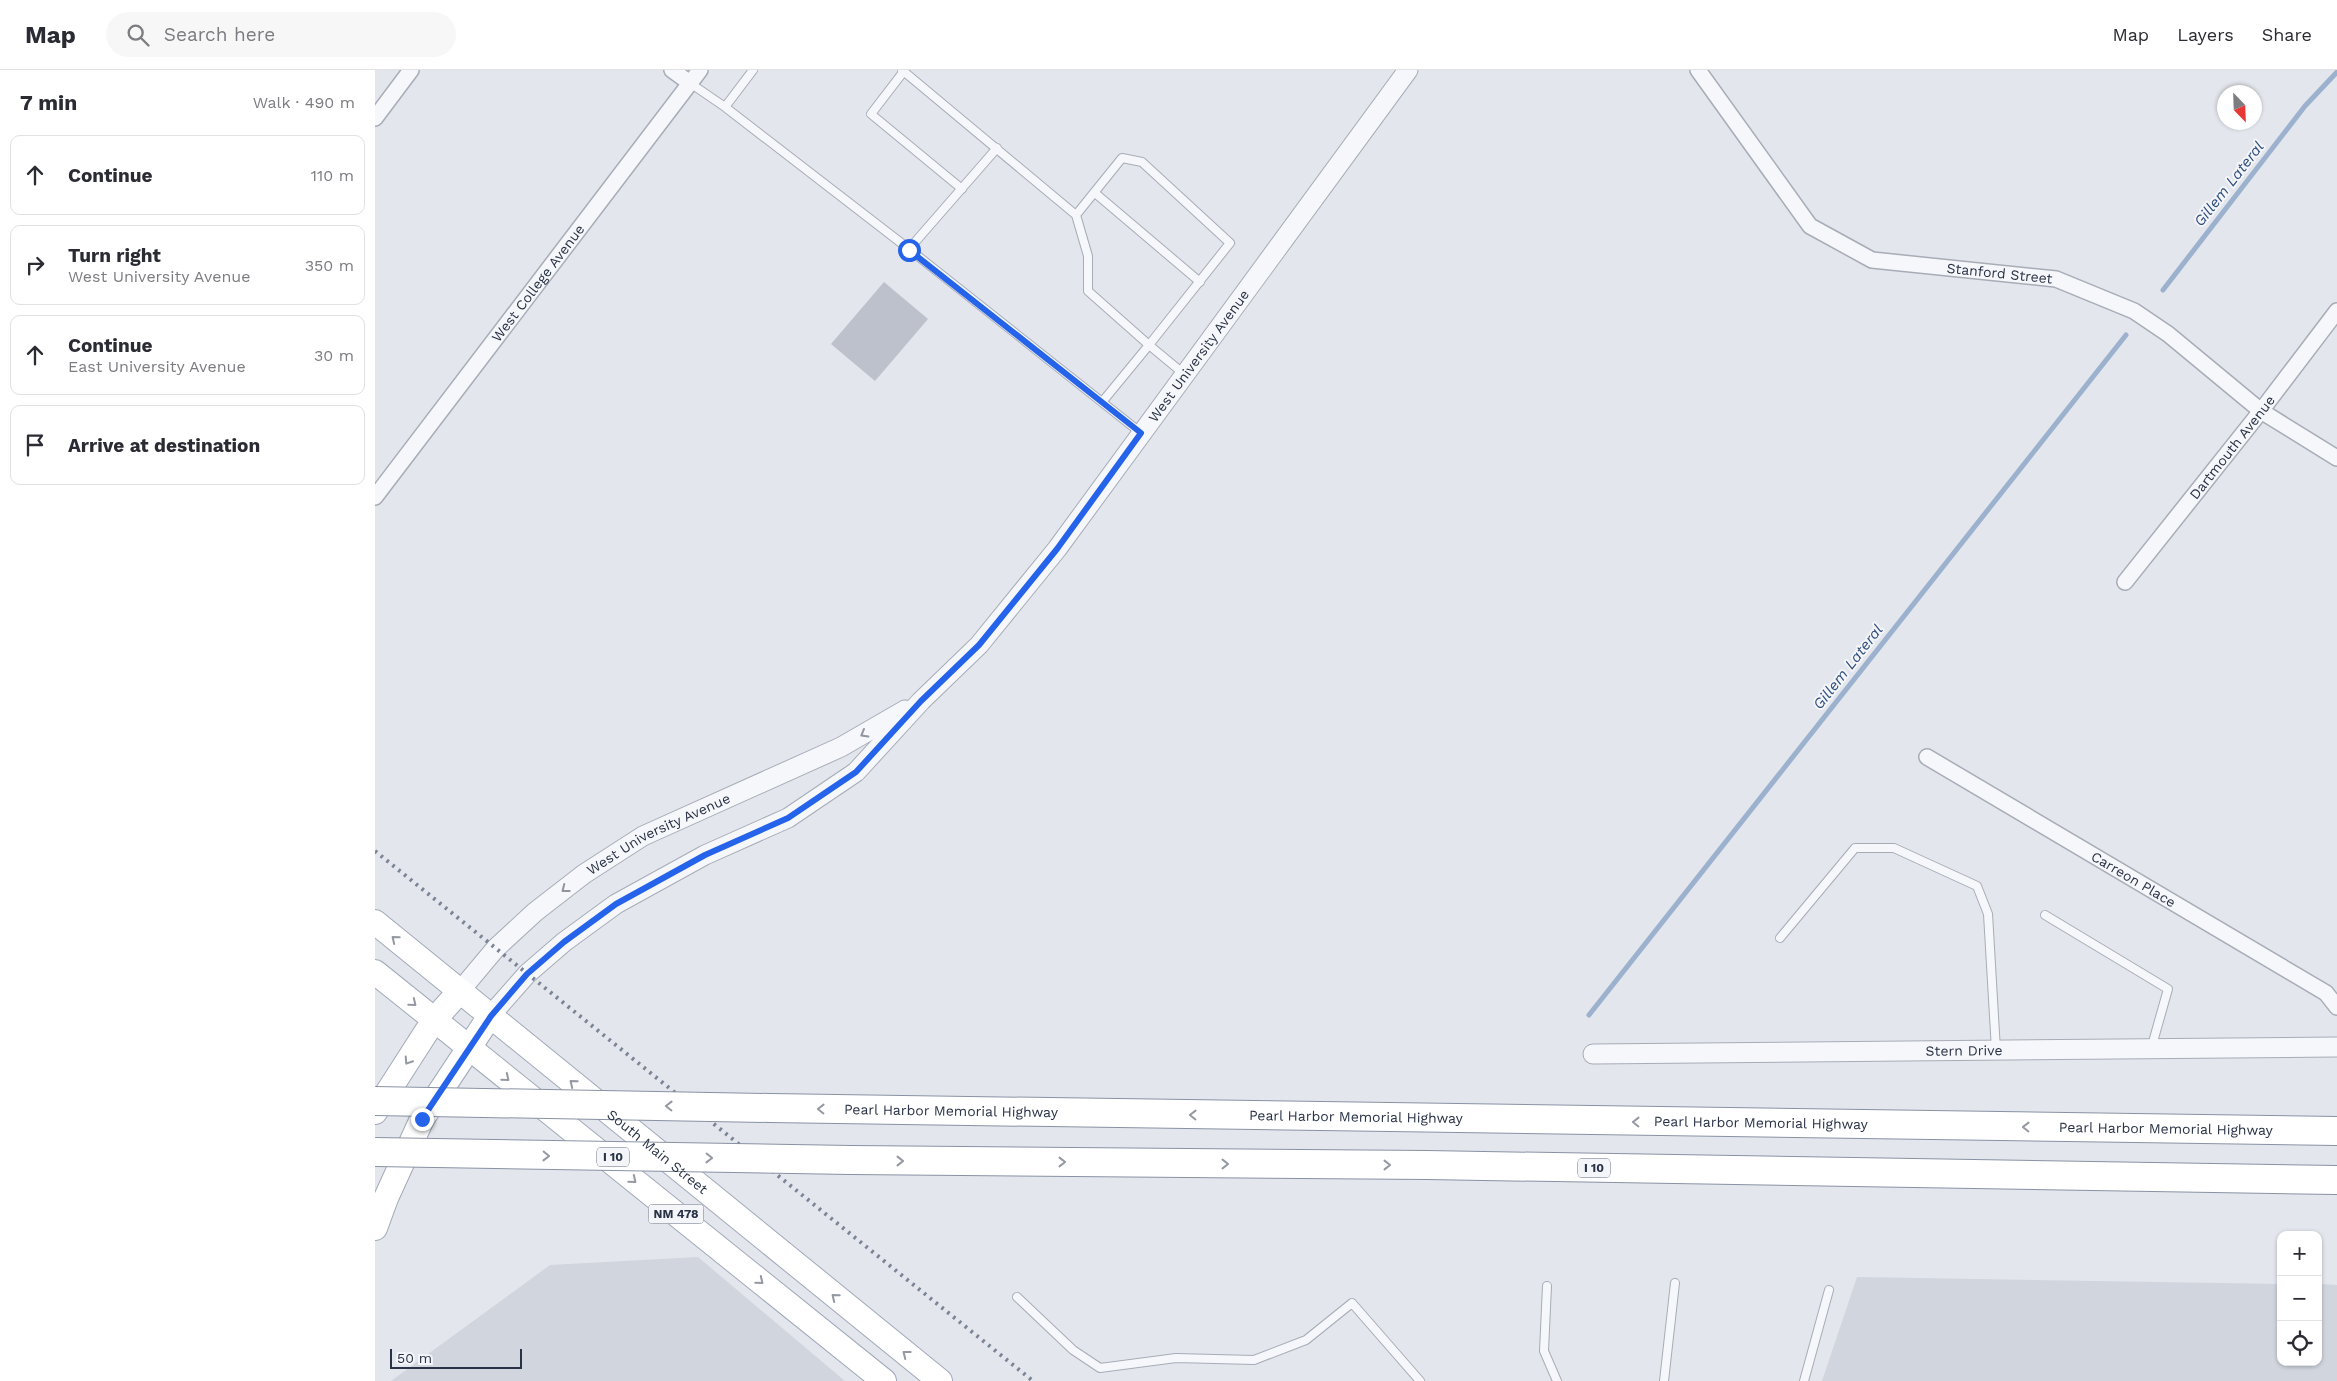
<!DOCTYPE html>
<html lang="en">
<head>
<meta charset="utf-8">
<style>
	:root { --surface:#fff; --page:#f7f7f7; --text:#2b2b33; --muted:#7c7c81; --line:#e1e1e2 }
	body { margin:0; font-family:"Work Sans",sans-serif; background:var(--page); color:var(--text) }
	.controls { position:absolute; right:15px; bottom:15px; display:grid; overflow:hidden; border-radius:10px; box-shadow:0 1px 4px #0004 }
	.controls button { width:45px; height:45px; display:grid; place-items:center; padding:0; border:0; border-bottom:1px solid var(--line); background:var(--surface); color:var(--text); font:25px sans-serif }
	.compass { position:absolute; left:1842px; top:15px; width:45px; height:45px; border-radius:50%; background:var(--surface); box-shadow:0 1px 4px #0004; rotate:157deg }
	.scale { position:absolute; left:15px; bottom:12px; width:132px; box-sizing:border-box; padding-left:5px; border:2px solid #293246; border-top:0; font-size:14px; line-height:18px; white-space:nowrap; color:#293246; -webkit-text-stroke:4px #f3f5f9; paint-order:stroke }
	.stop { position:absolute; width:15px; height:15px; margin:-11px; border:4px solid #2563eb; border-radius:50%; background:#fff }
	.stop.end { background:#2563eb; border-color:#fff; box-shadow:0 1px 5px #0008 }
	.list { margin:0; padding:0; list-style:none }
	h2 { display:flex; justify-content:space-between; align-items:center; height:65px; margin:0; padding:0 20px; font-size:21px }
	h2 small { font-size:16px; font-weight:400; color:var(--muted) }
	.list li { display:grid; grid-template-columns:32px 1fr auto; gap:15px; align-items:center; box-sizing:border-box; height:80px; margin:0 10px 10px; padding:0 10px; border:1px solid var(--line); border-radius:10px }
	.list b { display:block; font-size:19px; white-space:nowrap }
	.list p { margin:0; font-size:16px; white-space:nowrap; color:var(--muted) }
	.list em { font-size:16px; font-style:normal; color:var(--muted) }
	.icon { flex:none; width:28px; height:28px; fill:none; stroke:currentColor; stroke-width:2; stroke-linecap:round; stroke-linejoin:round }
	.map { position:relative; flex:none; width:1962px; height:1311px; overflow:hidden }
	header { display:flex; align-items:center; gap:30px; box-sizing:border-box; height:70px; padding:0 25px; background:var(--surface); border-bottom:1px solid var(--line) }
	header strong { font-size:24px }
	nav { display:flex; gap:28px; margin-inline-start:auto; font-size:18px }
	.search { width:350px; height:45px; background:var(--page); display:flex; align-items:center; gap:12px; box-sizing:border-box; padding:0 18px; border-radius:28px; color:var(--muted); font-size:19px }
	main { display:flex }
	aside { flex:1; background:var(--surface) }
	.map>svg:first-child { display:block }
	.built { fill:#d0d5de }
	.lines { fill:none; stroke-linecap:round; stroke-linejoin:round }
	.stream { stroke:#9bb1ce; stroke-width:5 }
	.building { fill:#bcc1cc }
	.service-casing { stroke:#a7acb7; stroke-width:10 }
	.minor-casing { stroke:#a7acb7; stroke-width:18 }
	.tertiary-casing { stroke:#a7acb7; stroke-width:21 }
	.primary-casing { stroke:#a1a9b9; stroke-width:26 }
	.motorway-casing { stroke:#8992a4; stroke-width:30 }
	.service { stroke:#f6f7fa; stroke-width:8 }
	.minor { stroke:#f6f7fa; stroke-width:15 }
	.tertiary { stroke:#f6f7fa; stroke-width:19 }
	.primary { stroke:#fff; stroke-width:24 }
	.motorway { stroke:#fff; stroke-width:28 }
	.rail { stroke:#7b8497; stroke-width:4; stroke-dasharray:2.5 5; stroke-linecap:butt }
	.motorway-bridge-casing { stroke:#8992a4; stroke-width:30; stroke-linecap:butt }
	.motorway-bridge { stroke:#fff; stroke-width:28 }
	.oneway { stroke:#9094a0 }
	.oneway2 { stroke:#9498a2 }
	.route { stroke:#2563eb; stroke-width:6 }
	.labels { text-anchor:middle; stroke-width:4; stroke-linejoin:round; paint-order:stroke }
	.shield { fill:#f3f5f9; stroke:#666c7c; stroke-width:1 }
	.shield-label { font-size:12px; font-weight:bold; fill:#293246 }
	.street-label { font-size:14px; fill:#293246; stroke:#f3f5f9 }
	.water-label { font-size:15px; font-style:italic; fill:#2f4e7d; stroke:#f3f5f9 }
</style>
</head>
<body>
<header>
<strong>Map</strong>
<div class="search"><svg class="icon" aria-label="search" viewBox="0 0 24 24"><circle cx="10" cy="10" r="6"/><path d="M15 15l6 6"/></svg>Search here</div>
<nav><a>Map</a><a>Layers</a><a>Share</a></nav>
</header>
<main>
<aside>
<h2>7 min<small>Walk · 490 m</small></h2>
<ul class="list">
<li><svg class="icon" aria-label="ahead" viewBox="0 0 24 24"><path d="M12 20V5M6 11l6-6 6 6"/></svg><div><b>Continue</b></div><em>110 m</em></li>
<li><svg class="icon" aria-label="right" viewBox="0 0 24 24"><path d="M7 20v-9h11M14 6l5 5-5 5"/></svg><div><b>Turn right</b><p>West University Avenue</p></div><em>350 m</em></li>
<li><svg class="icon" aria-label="ahead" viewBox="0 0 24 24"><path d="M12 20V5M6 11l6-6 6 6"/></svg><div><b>Continue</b><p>East University Avenue</p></div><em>30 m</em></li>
<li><svg class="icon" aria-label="arrive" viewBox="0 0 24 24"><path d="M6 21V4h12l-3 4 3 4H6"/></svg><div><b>Arrive at destination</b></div></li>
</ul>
</aside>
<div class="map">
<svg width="1962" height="1311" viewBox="0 0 1962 1311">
	<rect width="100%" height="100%" fill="#e3e6ec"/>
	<path class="built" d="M323,1187L470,1311H16L175,1195Z
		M1482,1207L1906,1214V1292H1943V1214L1962,1215V1311H1447Z"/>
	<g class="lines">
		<path class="stream" d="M1788,220L1930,36L1962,2
			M1214,945L1751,265"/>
	</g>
	<path class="building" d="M509,212L553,249L500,311L456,274Z"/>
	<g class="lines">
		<defs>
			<path id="service" d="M527,0L701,145L747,88L767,92L855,173L774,275L809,304
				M529,1L496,44L587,119
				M315,13L350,37L534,179L766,363
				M350,37L378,0
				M720,123L825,212
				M701,145L713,186V221L774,275L728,331
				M534,179L622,78
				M1670,845L1793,919L1776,979
				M1405,868L1480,778H1519L1602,816L1613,844L1621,980
				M1172,1216L1169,1281L1182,1311
				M642,1227L698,1280L725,1298L801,1288L879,1290L931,1270L977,1233L1045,1311
				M1289,1311L1300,1213
				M1429,1311L1454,1220"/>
			<g id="minor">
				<path d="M297,0L315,13"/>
				<path id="s1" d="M1323,0L1435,156L1497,190L1681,209L1759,241L1793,264L1886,341L1962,388"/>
				<path d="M0,48L36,0"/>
				<path id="s2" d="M0,427L325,0"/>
				<path id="s3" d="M1750,512L1886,341L1962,241"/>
				<path id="s4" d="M1552,687L1951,923L1962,937"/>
			</g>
			<g id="tertiary">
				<path id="s5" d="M85,921L121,878L160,842L209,804L268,766L466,677L530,640"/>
				<path id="s6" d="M115,946L152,904L189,872L241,834L330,785L413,748L481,702L546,631L604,575L682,479L1033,0"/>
				<path id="s7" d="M1218,984L1962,977"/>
			</g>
			<g id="primary">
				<path id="s8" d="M0,852L565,1311"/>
				<path d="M0,902L509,1311"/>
				<path d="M0,1042L59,950L85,921"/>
				<path d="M0,1158L11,1128L47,1049L115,946"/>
			</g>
			<g id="motorway">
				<path id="s9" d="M395,1038L1962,1061"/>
				<path d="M476,1090L1052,1095L1962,1110"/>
			</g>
		</defs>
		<use href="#service" class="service-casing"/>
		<use href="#minor" class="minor-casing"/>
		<use href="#tertiary" class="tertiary-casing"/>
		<use href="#primary" class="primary-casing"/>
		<use href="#motorway" class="motorway-casing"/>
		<use href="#service" class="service"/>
		<use href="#minor" class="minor"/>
		<use href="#tertiary" class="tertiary"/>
		<use href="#primary" class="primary"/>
		<use href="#motorway" class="motorway"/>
		<path class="rail" d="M0,781L658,1311"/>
		<defs>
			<path id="motorway-bridge" d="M0,1031L395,1038
				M0,1082L476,1090"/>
		</defs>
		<use href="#motorway-bridge" class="motorway-bridge-casing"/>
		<use href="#motorway-bridge" class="motorway-bridge"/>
	</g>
	<defs><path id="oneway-chevron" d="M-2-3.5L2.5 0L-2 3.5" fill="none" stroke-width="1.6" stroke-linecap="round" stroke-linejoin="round" transform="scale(1.25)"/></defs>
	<g class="oneway">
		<use href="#oneway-chevron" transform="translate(489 664) rotate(150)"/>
		<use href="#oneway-chevron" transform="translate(190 819) rotate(142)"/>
	</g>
	<g class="oneway2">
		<use href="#oneway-chevron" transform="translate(20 869) rotate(-141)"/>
		<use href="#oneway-chevron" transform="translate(38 933) rotate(39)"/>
		<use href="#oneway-chevron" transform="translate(33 991) rotate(123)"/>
		<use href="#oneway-chevron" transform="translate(131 1008) rotate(39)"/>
		<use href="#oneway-chevron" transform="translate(198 1013) rotate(-141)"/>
		<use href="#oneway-chevron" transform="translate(294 1036) rotate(-179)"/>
		<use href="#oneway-chevron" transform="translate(446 1039) rotate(-179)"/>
		<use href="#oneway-chevron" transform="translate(818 1045) rotate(-179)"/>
		<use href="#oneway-chevron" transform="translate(1261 1052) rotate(-179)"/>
		<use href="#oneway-chevron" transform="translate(1651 1057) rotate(-179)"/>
		<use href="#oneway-chevron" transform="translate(171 1086) rotate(1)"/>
		<use href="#oneway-chevron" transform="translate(334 1088) rotate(1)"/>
		<use href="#oneway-chevron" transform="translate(525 1091)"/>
		<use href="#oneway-chevron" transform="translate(687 1092)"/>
		<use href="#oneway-chevron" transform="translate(850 1094)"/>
		<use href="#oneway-chevron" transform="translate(1012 1095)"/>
		<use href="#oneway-chevron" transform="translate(258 1110) rotate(39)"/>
		<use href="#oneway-chevron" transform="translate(385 1211) rotate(39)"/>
		<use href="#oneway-chevron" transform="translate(460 1227) rotate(-141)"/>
		<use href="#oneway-chevron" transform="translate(531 1284) rotate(-142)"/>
	</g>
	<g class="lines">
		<path class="route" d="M47,1049L116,946L152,904L189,872L241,834L330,785L413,748L481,702L546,631L604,575L682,479L766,363L534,180"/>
	</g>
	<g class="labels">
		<g class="shield">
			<rect x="222" y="1077.5" width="32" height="19" rx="4"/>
			<rect x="1203" y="1088.5" width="32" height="19" rx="4"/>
			<rect x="273.5" y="1134.5" width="55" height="19" rx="4"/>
		</g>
		<g class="shield-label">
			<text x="238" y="1091">I 10</text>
			<text x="1219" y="1102">I 10</text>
			<text x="301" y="1148">NM 478</text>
		</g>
		<g class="street-label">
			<text dy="5" stroke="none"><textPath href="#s1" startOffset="391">Stanford Street</textPath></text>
			<text dy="5" stroke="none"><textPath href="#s2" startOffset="269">West College Avenue</textPath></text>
			<text dy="5" stroke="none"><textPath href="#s6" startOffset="984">West University Avenue</textPath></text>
			<text dy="5" stroke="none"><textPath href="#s3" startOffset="172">Dartmouth Avenue</textPath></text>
			<text dy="5" stroke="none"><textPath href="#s5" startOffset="256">West University Avenue</textPath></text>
			<text dy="5" stroke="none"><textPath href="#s4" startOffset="240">Carreon Place</textPath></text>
			<text dy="5" stroke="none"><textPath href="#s7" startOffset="371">Stern Drive</textPath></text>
			<text dy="5" stroke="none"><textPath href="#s9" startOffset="181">Pearl Harbor Memorial Highway</textPath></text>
			<text dy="5" stroke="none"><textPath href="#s9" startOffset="586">Pearl Harbor Memorial Highway</textPath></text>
			<text dy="5" stroke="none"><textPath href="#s9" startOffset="991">Pearl Harbor Memorial Highway</textPath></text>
			<text dy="5" stroke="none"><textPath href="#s9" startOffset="1396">Pearl Harbor Memorial Highway</textPath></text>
			<text dy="5" stroke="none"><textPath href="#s8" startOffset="364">South Main Street</textPath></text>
		</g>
		<g class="water-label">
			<text transform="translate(1854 114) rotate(-52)" y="5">Gillem Lateral</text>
			<text transform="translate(1473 597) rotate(-52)" y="5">Gillem Lateral</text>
		</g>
	</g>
</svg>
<div class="controls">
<button>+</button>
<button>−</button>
<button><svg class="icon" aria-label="locate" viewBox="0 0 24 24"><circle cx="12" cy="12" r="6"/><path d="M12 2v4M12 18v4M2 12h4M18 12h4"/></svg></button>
</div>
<svg class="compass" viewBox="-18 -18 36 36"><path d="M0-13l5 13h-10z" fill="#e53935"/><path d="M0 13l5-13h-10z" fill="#7c7c81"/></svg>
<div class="scale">50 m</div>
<div class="stop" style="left:534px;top:180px"></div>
<div class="stop end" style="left:47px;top:1049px"></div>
</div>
</main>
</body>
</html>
